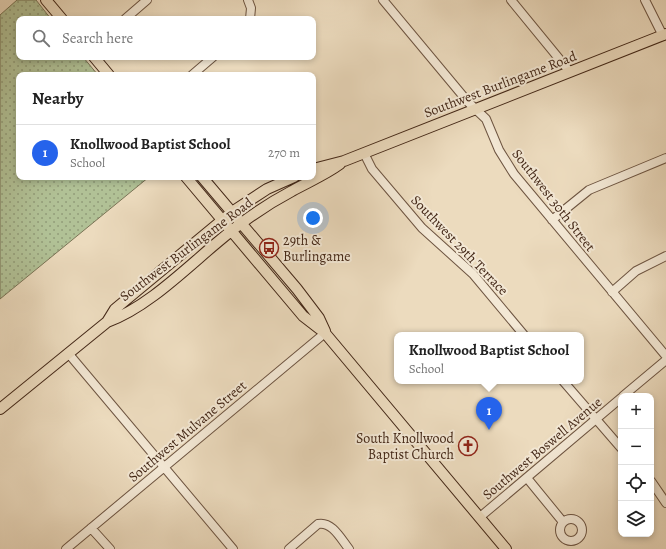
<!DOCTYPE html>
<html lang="en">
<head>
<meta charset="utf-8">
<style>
	:root { --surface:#fff; --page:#f2f2f2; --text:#222; --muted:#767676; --line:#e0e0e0; --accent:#2563eb }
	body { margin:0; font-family:Alegreya,serif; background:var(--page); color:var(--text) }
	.controls { position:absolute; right:12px; bottom:12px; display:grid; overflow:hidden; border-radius:8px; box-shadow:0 2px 6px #0003 }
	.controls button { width:36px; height:36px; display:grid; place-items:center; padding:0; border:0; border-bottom:1px solid var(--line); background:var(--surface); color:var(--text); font:20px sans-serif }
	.you { position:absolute; left:313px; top:218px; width:14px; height:14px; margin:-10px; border:3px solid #fff; border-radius:50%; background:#1a73e8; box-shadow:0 0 0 6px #1a73e833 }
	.badge { display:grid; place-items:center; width:26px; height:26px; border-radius:50%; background:var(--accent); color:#fff; font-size:13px; font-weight:700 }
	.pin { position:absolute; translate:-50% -33px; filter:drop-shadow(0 1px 2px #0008) }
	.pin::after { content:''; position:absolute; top:21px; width:14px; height:12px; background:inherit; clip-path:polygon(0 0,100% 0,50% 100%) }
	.popup { position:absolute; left:394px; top:332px; width:190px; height:52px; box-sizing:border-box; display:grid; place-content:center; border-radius:8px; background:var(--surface); filter:drop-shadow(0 1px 3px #0005); font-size:13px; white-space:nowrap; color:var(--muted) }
	.popup b { font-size:15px; color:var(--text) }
	.popup::after { content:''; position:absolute; left:50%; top:100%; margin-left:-8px; border:8px solid transparent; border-top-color:var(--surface) }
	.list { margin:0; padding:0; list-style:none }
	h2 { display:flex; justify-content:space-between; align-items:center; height:52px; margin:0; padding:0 16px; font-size:17px }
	h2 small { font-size:13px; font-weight:400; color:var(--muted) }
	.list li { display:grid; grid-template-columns:26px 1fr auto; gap:12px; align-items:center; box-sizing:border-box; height:56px; padding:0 16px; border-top:1px solid var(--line) }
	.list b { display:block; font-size:15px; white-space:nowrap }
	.list p { margin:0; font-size:13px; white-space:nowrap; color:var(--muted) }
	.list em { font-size:13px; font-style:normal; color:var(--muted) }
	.icon { flex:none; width:22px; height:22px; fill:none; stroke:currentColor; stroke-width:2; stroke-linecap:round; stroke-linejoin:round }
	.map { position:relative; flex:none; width:666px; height:549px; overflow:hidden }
	.search { position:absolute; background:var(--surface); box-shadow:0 2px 6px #0003; left:16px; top:16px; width:300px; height:44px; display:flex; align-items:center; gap:10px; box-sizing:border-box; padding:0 14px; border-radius:8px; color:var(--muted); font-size:15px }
	.panel { position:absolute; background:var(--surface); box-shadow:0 2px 6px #0003; left:16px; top:72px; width:300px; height:108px; border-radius:8px }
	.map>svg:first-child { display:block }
	.grass { fill:url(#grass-dots); stroke:#7a7456 }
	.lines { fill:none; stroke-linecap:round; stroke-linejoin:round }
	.minor-casing { stroke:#6d5441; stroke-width:10 }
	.major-casing { stroke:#432717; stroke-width:12 }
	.minor { stroke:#f3e8d5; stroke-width:8 }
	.major { stroke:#ecdbbe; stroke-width:10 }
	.labels { text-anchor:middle; stroke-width:4; stroke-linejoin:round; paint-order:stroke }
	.street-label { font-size:14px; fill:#432717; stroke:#f3e8d5 }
	.poi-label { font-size:14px; fill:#432717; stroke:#f3e8d5; text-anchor:start }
</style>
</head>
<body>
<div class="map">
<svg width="666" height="549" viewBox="0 0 666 549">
	<defs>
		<pattern id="grass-dots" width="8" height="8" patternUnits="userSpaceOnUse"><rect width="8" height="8" fill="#b1c196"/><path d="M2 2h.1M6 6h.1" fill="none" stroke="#929d79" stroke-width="1.8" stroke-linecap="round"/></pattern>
	</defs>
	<rect width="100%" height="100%" fill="#ecdbbe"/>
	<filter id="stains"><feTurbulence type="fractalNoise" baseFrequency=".005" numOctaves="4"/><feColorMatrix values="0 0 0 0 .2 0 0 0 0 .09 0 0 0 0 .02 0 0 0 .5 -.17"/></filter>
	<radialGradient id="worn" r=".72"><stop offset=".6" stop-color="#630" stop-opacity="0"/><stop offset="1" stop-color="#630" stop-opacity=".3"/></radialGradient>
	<path class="grass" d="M17,0H36L51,19H19V57H83L98,75H19V177H149L0,299V15Z"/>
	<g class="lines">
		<defs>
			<path id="minor" d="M248,0L251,8L250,19
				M383,0L468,102L486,119L499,150L514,174L666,356
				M511,0L570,72
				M645,0L663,36
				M125,19L147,0
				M192,75L213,57
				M364,153L372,169L422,228L473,274L524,335
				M552,220L589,190L666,158
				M612,292L636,271L666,256
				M68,353L233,549
				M563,381L621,448
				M623,396L666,360
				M527,478L563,522
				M651,481L666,503
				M480,517L621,398
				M560 530a11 11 0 1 1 22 0a11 11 0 1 1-22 0Z
				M91,528L110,549
				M66,549L325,333
				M289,549L318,524C332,521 341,539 349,549"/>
			<path id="major" d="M46,0L62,19
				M94,57L109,75
				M313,169L344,161L666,34
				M186,177L303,316L325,333L506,549
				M202,177L297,289L319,318L325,331
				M107,322C155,305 202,251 243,222C259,210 275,200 292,191C308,182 325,175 340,164
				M0,409L107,322L115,309L232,212L267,189L294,177"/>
		</defs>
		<use href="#minor" class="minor-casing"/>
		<use href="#major" class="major-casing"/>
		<use href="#minor" class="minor"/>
		<use href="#major" class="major"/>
	</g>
	<defs>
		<symbol id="bus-ring" viewBox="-11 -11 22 22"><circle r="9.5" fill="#f3e8d5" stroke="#8f2418" stroke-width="1.5"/><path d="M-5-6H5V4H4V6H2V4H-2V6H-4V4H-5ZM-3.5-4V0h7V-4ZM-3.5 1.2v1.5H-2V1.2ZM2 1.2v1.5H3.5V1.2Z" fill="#8f2418"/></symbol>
		<symbol id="church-ring" viewBox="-11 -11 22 22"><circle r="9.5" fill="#f3e8d5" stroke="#8f2418" stroke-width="1.5"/><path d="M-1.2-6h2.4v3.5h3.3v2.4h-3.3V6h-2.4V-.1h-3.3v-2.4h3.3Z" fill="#8f2418"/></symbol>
	</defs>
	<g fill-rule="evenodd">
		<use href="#bus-ring" x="258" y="237" width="22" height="22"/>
		<use href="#church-ring" x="457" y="435" width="22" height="22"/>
	</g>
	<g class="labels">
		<g class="street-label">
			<text transform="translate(500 84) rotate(-21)" y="5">Southwest Burlingame Road</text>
			<text transform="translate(554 200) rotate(52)" y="5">Southwest 30th Street</text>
			<text transform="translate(460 245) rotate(46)" y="5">Southwest 29th Terrace</text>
			<text transform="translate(186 249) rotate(-37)" y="5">Southwest Burlingame Road</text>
			<text transform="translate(187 431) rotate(-40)" y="5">Southwest Mulvane Street</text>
			<text transform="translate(542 448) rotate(-40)" y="5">Southwest Boswell Avenue</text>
		</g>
		<g class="poi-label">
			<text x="283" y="245">29th &amp;<tspan x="283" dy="16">Burlingame</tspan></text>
			<text x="454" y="443" text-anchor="end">South Knollwood<tspan x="454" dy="16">Baptist Church</tspan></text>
		</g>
	</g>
	<rect width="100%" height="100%" filter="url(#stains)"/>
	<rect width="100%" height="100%" fill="url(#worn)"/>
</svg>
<div class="controls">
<button>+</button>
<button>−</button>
<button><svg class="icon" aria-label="locate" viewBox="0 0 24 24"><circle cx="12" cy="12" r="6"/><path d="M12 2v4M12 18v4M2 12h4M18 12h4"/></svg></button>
<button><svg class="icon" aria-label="layers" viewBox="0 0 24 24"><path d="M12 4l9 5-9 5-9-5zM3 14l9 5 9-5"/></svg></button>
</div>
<div class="you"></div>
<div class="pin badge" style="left:489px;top:430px">1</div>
<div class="popup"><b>Knollwood Baptist School</b>School</div>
<div class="search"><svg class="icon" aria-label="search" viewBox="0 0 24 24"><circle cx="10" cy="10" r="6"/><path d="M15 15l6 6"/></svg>Search here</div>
<section class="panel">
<h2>Nearby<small></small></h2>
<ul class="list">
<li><span class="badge">1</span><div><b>Knollwood Baptist School</b><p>School</p></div><em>270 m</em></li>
</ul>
</section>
</div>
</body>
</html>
